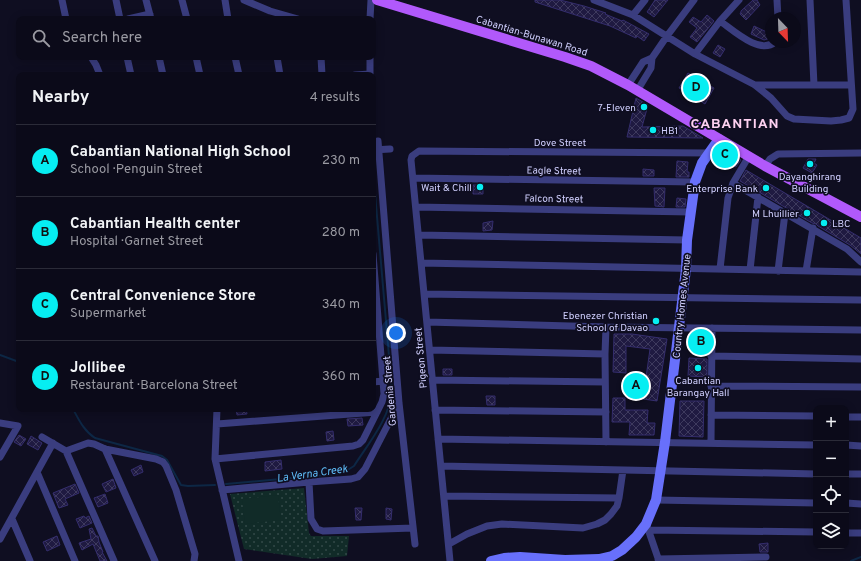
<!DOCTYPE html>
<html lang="en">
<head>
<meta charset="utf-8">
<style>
	:root { --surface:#0b0a19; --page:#191826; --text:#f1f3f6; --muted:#9a9aa2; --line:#2b2b38; --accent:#06eef2 }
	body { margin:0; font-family:Overpass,sans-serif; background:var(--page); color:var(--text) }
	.controls { position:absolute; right:12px; bottom:12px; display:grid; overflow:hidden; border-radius:8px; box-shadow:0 2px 10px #0003 }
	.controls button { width:36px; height:36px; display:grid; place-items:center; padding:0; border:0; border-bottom:1px solid var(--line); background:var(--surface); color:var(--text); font:20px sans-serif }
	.compass { position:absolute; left:765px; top:12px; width:36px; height:36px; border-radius:50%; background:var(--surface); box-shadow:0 2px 10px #0003; rotate:157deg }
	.you { position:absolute; left:396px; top:333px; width:14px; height:14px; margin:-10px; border:3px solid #fff; border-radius:50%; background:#1a73e8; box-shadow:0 0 0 6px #1a73e833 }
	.badge { display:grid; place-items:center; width:26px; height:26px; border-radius:50%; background:var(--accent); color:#111; font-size:13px; font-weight:700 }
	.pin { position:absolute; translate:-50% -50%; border:2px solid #fff; box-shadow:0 1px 4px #0006 }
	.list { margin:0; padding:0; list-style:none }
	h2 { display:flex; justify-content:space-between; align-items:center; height:52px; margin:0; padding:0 16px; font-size:17px }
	h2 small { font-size:13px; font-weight:400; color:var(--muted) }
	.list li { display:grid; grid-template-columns:26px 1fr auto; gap:12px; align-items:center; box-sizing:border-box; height:72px; padding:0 16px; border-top:1px solid var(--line) }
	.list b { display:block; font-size:15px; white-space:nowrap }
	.list p { margin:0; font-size:13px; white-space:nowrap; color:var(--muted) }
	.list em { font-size:13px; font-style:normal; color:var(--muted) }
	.icon { flex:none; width:22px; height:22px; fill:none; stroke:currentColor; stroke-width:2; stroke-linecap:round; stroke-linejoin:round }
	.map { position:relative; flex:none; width:861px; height:561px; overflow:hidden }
	.search { position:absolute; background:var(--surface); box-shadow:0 2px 10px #0003; left:16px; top:16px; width:360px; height:44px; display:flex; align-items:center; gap:10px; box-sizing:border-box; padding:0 14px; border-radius:8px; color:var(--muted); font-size:15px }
	.panel { position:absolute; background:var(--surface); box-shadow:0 2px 10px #0003; left:16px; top:72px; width:360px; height:340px; border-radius:8px }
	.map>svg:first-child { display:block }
	.green { fill:url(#green-dots) }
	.pitch { fill:#112b28 }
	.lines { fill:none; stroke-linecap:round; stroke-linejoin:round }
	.stream { stroke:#0d2745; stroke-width:2 }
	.building { fill:url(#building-cross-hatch); stroke:#342d6d }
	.street { stroke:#3a3d7f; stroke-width:7 }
	.secondary { stroke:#6870fb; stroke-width:10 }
	.primary { stroke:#b159fb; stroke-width:10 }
	.poi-dot { fill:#06eef2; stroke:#0f0e21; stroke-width:1.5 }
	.labels { text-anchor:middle; stroke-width:3.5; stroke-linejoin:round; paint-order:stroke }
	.street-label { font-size:10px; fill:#d0cffe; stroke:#0f0e21 }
	.poi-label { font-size:10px; fill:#d0cffe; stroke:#0f0e21; text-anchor:end }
	.water-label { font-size:11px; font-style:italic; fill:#5fbffb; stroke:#0f0e21 }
	.district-label { font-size:14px; font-weight:bold; letter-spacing:1px; fill:#fed1f1; stroke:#0f0e21 }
</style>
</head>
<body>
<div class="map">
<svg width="861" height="561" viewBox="0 0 861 561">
	<defs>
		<pattern id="green-dots" width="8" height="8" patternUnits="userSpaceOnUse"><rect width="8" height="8" fill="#112b28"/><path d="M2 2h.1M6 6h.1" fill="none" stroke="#334948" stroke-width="1.8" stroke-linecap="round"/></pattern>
		<pattern id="building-cross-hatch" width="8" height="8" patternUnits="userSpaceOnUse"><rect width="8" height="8" fill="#1f1a41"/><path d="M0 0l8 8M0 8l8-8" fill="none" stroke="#3e3a5e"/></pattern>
	</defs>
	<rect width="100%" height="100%" fill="#0f0e21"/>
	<path class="green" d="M304,488L309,533L311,536H349L347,556L312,559L244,549L230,494Z"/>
	<path class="pitch" d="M278,495L281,520L245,524L242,499Z"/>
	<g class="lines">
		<path class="stream" d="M0,355L19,362
			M73,409C79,420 84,431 95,438L162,456L167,460L181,485L188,486L215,485
			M226,484L335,474L343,473L354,466C368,444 390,418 392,391L373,170
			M851,561L861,557"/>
	</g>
	<path class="building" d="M535,0H560L584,6L606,13L605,14L622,21L623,20L649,34L644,41L637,36L636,38L610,26L535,2Z
		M655,0H668L654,17L647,12Z
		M753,0H757L760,5L746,20L740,14L741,12V11Z
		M707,15L714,21L697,42L690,37L697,28L689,22L693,17L701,22Z
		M754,26L771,34V38L764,40L751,34Z
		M718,45L725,49L720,57L713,53Z
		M688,73L714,88L705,104L679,88Z
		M636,98L648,105L642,127L683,126L703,138L627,137Z
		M722,148L741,160L736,167L717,156Z
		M808,159H816L814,163L817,165L812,173L803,168Z
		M677,161L688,162L687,172H689V177H676Z
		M643,169L654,170V176H643Z
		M746,170L861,238V254L850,245L818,226L816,224L812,223L740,181Z
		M473,185H483V194H473Z
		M654,188H665L664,207L655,206Z
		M677,198L686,199L685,207H676Z
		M493,221L492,230L483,231V223Z
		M614,334H632L667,339L657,401L643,399L650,349L626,346V373L613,372Z
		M689,358L707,359V377L688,376Z
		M443,369H452V375H443Z
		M486,396H495V405H487Z
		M613,398H625V410H648L647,423H655L654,435H629L630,422H612Z
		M680,401H704L703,437L679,436Z
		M236,409H246L247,414L237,415Z
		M362,418L363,425L348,426L347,419Z
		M333,431L334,440L327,441L326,432Z
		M19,435L26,439L21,446L14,442Z
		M31,436L42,443L38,450L27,444Z
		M281,460L282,469L265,471V462Z
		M141,465L143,472L134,476L131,470Z
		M113,479L116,488L106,492L102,484Z
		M75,484L79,493L65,499L68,505L59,508L53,493Z
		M105,494L108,503L98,507L94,498Z
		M355,508H362L361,520H356Z
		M386,508L392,509L391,520L386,519Z
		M84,516L85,518L89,516L92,523L80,528L76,519Z
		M92,528L96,536H98L99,542L103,552H102L107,561H100L93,544L82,550L79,543L91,539L89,529Z
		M57,536L60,545L47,551L43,542Z
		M768,543V552H760L759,544Z"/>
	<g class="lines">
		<path class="street" d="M62,0L66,19
			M116,0L120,19
			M146,0L151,19
			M182,0L187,19
			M225,0L228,19
			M244,0L270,11L298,19
			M594,0L633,15L695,54L755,85L771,98L787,116L794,119L831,121L841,120L849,118L853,109L846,0
			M777,0L778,18
			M810,0L814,85
			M633,15L645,0
			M128,19L150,14
			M370,19L371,0
			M720,21C734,31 760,55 775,42
			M695,54L720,21L739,0
			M91,57L96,65L100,75
			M127,57L131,75
			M159,57L163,75
			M196,57L200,75
			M235,57L239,75
			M277,57L280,75
			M321,57L322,75
			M370,57V75
			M355,75L370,74
			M628,85L643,62L652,58L667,36L694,0
			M755,85H851
			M637,91L651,68L652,58
			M378,141L399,403L415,544
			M373,150L390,149
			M765,166L770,159L778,154L861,153
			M413,178L695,182
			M733,183L847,249L861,262
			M416,207L691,212
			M419,235L687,240
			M421,263L861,272
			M720,269L728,198L733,183L749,156
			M750,270L758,197
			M778,271L785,213
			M806,271L813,228
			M424,294L861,300
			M427,322L606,327L861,330
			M430,350L605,354
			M711,356L861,359
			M433,380L605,382
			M373,382L383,381
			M711,386L861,387
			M217,409L215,459L239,561
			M435,410L606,412
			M711,415L816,416
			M846,417H861
			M0,423L18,426L0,457
			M217,424L377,412
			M42,437L66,451L114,561
			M438,439L816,445
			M606,442L605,354L606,327
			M711,443L712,328
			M846,445L861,446
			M105,449L155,561
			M66,451L88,443L94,444L105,449L156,459L163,462L166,466L176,490L195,554L194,561
			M215,459L353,446L359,444L363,440L382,402L384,394L373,254
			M441,466L816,474
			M37,472L75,561
			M846,474H861
			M309,482L311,519L317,529L323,531L413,528
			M222,490L309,482L351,479L358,477L365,469L399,403
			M444,496L619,498
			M656,500L816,503
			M846,503L861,504
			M12,519L30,561
			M647,526L659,561
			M649,530L816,532
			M846,533H861
			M0,539L53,443
			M449,544L467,534L487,526L502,524L583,528L597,524L605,520L611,514L617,506L619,498L623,470
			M658,559L766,557
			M450,561L411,160L412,156L419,151L708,153"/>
		<path class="secondary" d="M491,561L504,558L520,557L565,560L599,559L612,556L622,550L636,537L646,524L656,500L665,442L686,269L687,240L695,182L702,163L719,139"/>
		<path class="primary" d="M377,0L565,57L591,66L628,85L765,166L861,217"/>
	</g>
	<g class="poi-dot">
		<circle cx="644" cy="107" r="4"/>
		<circle cx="653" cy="130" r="4"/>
		<circle cx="810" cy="164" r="4"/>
		<circle cx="480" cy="187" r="4"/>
		<circle cx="766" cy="188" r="4"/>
		<circle cx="807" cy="213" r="4"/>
		<circle cx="824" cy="223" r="4"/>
		<circle cx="656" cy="321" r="4"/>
		<circle cx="698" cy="368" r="4"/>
	</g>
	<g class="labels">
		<g class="street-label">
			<text transform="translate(532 35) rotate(17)" y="4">Cabantian-Bunawan Road</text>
			<text x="560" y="146">Dove Street</text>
			<text transform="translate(554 170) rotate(1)" y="4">Eagle Street</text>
			<text transform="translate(554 198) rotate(1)" y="4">Falcon Street</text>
			<text transform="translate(681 306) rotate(-84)" y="4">Country Homes Avenue</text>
			<text transform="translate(420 358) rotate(-95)" y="4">Pigeon Street</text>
			<text transform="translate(389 391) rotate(-95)" y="4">Gardenia Street</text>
		</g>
		<g class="poi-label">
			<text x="636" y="111">7-Eleven</text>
			<text x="661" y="134" text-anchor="start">HB1</text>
			<text x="810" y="180" text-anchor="middle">Dayanghirang<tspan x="810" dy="12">Building</tspan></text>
			<text x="472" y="191">Wait &amp; Chill</text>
			<text x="758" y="192">Enterprise Bank</text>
			<text x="799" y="217">M Lhuillier</text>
			<text x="832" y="227" text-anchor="start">LBC</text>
			<text x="648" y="319">Ebenezer Christian<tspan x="648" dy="12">School of Davao</tspan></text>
			<text x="698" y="384" text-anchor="middle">Cabantian<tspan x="698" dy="12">Barangay Hall</tspan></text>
		</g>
		<g class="water-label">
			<text transform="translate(312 473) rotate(-8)" y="4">La Verna Creek</text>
		</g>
		<g class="district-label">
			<text x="735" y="128">CABANTIAN</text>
		</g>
	</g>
</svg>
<div class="controls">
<button>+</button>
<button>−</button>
<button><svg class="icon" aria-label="locate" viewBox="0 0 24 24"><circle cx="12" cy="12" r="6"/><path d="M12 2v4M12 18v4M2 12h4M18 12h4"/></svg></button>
<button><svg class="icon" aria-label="layers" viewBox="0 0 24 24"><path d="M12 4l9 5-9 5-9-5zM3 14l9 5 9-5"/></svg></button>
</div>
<svg class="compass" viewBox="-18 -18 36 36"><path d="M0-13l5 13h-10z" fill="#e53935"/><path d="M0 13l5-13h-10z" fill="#9a9aa2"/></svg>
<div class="you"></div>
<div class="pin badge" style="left:636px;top:386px">A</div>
<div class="pin badge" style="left:701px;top:342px">B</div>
<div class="pin badge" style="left:725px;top:155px">C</div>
<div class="pin badge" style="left:696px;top:88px">D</div>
<div class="search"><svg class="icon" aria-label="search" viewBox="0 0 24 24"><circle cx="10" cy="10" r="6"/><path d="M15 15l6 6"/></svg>Search here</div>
<section class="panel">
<h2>Nearby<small>4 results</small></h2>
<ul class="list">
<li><span class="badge">A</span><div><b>Cabantian National High School</b><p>School · Penguin Street</p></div><em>230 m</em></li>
<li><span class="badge">B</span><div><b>Cabantian Health center</b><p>Hospital · Garnet Street</p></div><em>280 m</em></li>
<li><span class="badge">C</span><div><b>Central Convenience Store</b><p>Supermarket</p></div><em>340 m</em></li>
<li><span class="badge">D</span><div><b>Jollibee</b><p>Restaurant · Barcelona Street</p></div><em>360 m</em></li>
</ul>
</section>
</div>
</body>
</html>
